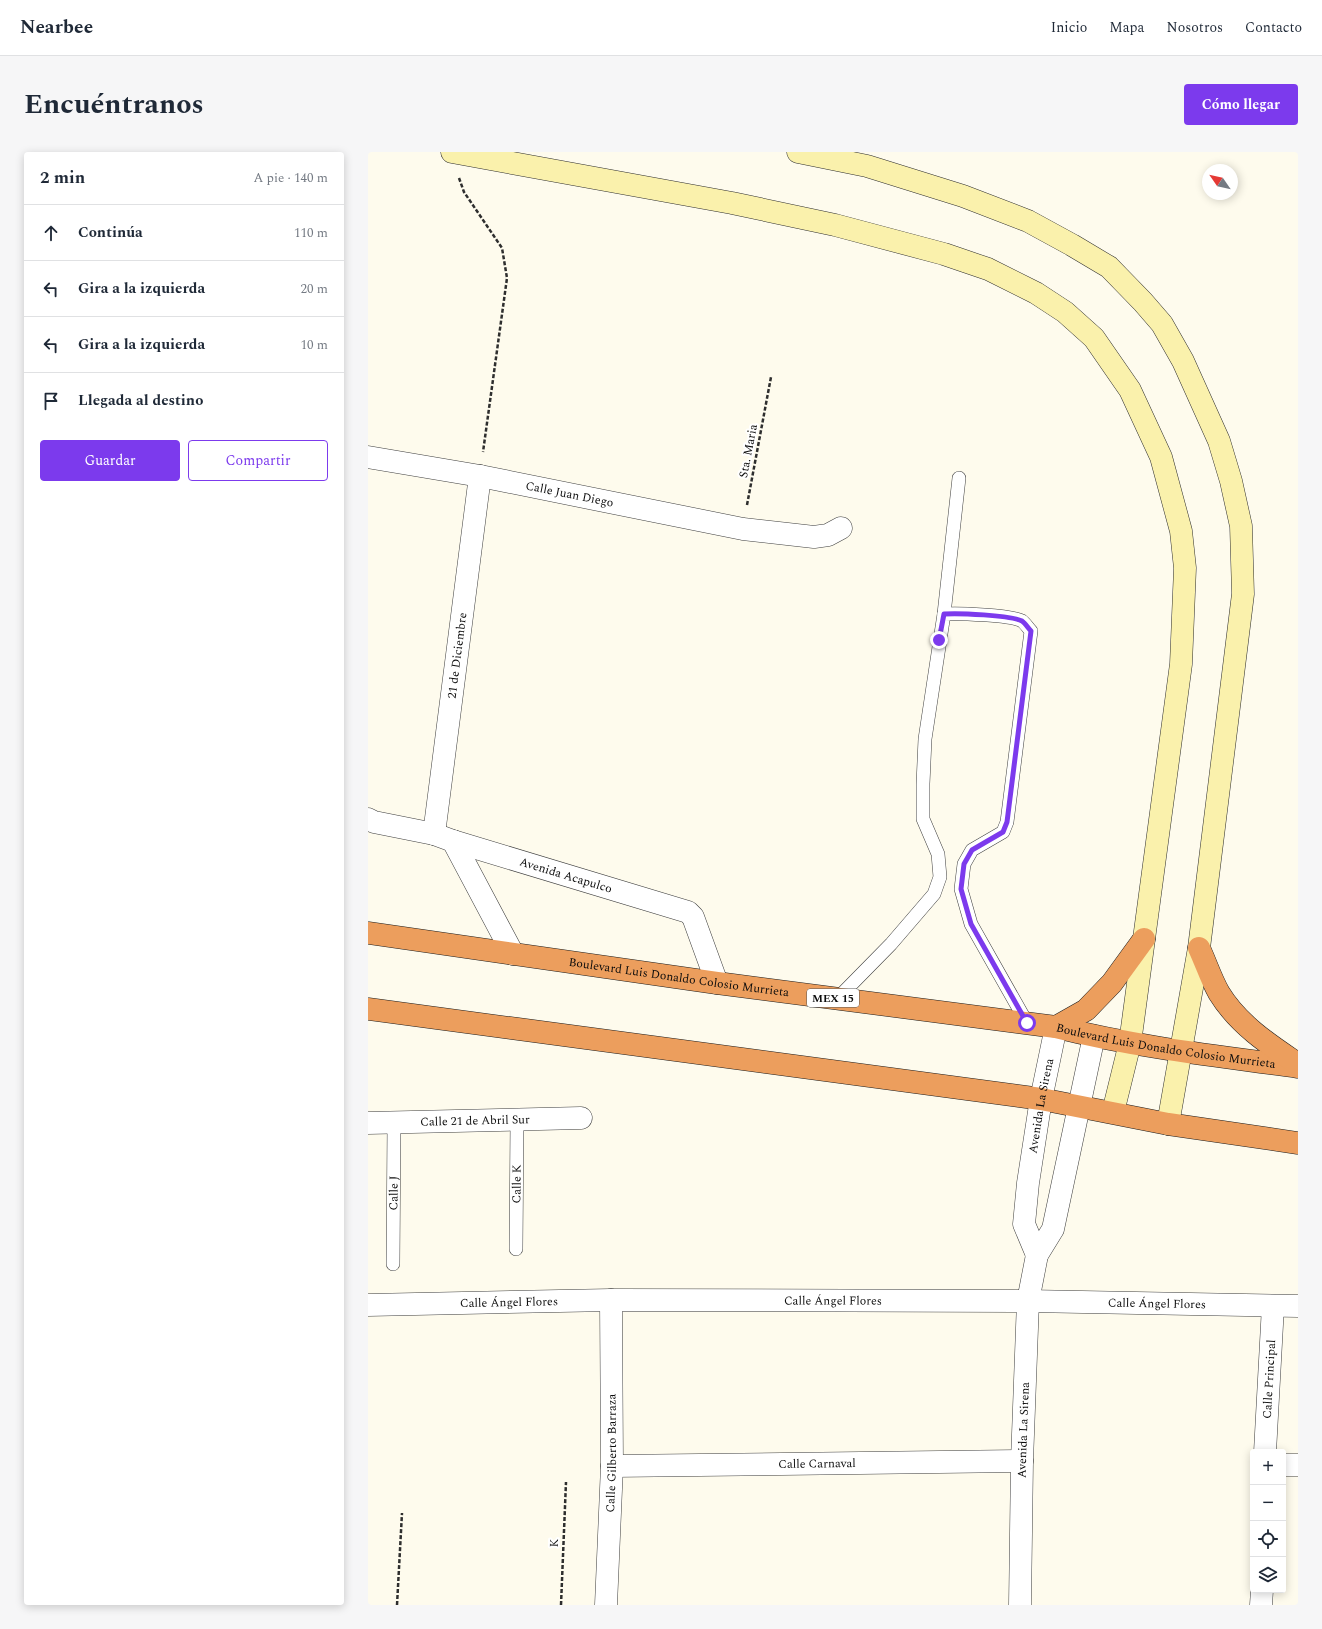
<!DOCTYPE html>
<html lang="es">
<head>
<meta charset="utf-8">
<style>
	:root { --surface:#fff; --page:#f6f6f7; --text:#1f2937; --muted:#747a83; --line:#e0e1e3; --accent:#7c3aed }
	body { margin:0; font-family:Spectral,serif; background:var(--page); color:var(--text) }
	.controls { position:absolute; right:12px; bottom:12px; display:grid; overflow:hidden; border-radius:4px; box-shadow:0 2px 10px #0003 }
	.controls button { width:36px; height:36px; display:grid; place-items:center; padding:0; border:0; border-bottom:1px solid var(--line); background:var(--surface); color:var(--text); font:20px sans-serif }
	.compass { position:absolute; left:834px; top:12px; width:36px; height:36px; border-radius:50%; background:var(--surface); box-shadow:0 2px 10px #0003; rotate:304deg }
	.stop { position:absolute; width:12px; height:12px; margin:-9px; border:3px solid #7c3aed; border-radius:50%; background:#fff }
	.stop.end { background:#7c3aed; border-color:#fff; box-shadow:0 1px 4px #0008 }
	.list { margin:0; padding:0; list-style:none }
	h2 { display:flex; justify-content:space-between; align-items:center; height:52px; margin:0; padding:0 16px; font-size:17px }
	h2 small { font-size:13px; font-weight:400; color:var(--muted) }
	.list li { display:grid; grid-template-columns:26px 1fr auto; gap:12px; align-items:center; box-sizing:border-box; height:56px; padding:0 16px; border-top:1px solid var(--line) }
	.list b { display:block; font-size:15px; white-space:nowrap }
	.list em { font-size:13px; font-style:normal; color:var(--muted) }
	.actions { display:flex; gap:8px; padding:12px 16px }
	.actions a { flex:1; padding:9px 0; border:1px solid var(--accent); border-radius:4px; text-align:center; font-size:14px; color:var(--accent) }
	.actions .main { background:var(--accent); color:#fff }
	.icon { flex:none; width:22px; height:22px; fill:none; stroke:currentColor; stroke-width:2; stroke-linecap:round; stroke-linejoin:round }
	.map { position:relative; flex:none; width:930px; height:1453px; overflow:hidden; border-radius:4px }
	header { display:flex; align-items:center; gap:24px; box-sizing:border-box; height:56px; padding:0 20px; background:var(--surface); border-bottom:1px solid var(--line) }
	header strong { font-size:19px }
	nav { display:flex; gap:22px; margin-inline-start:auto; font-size:14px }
	.intro { display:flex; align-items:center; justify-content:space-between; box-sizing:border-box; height:96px; padding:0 24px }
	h1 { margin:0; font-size:28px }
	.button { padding:10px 18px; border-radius:4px; background:var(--accent); color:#fff; font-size:14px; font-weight:700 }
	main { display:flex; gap:24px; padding:0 24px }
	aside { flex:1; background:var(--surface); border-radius:4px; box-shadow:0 2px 10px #0003 }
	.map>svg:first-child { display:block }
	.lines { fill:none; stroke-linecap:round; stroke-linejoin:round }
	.lane-casing { stroke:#3f3f3f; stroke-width:14 }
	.street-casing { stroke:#3f3f3f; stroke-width:23 }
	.secondary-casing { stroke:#2e2e2e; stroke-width:23 }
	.highway-casing { stroke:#1d1d1d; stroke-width:23 }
	.path { stroke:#2e2e2e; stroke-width:2.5; stroke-dasharray:4 2; stroke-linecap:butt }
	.lane { stroke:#fff; stroke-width:13 }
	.street { stroke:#fff; stroke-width:22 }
	.secondary { stroke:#faf1ac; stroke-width:22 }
	.highway { stroke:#ec9e5d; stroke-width:22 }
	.route { stroke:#7c3aed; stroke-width:5 }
	.labels { text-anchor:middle; stroke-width:4; stroke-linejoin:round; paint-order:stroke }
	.shield { fill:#fff; stroke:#555; stroke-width:1 }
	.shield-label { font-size:11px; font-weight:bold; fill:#0c0c0c }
	.street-label { font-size:12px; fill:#0c0c0c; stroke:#fff }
</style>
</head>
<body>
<header>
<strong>Nearbee</strong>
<nav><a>Inicio</a><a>Mapa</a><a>Nosotros</a><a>Contacto</a></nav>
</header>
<div class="intro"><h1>Encuéntranos</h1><a class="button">Cómo llegar</a></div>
<main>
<aside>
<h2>2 min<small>A pie · 140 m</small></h2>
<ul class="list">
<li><svg class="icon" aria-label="ahead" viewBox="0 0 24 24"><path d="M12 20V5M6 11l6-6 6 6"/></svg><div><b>Continúa</b></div><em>110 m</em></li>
<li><svg class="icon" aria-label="left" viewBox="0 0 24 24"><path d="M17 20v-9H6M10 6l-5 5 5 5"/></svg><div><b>Gira a la izquierda</b></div><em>20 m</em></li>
<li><svg class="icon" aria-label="left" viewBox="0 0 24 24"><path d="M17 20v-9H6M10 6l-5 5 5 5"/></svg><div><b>Gira a la izquierda</b></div><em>10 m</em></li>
<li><svg class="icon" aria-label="arrive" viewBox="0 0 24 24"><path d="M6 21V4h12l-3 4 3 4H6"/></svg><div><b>Llegada al destino</b></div></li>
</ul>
<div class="actions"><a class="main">Guardar</a><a>Compartir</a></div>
</aside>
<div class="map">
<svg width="930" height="1453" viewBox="0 0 930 1453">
	<rect width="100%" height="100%" fill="#fefbed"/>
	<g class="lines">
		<defs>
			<g id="lane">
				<path d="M576,462L591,326"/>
				<path d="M469,847L523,792L566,742L572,725L570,702L555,667V632L557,587L576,462C590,461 643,463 654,469C657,471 660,476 663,479L639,670L635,680L604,698L596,712L593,737L603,772L659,871"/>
				<path id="s1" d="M148,1097L149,968"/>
				<path id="s2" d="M25,1112L26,971"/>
			</g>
			<g id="street">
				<path id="s3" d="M0,305L112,324L375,377L446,385L460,383L473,376"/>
				<path id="s4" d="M0,667L6,670L66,682L85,689L320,760L325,765L349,831"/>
				<path id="s5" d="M66,682L112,324"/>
				<path d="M85,689L145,802"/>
				<path id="s6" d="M0,971L213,966"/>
				<path id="s7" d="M669,1103L656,1072L660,1031L673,947L688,875"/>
				<path id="s8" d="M0,1153L243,1148L660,1149L930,1154"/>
				<path id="s9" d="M897,1300L905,1154"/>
				<path d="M915,1313H930"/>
				<path id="s10" d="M244,1314L654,1309"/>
				<path id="s11" d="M238,1453L244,1314L243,1148"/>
				<path id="s12" d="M652,1453L654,1309L660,1149L669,1103L685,1077L726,884"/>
				<path d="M893,1453L894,1438"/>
			</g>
			<path id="secondary" d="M84,0L364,51L467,73L576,102L620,117L668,141L697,160L726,186L762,238L793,305L813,379L817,416L813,512L762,891L745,960
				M430,0L499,14L595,44L660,69L704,93L741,115L775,150L794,172L815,209L851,289L863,329L873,374L875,442L831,796L800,972"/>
			<g id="highway">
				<path id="s13" d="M0,781L349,831L688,875C768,895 849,904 930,915"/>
				<path d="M831,796C838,811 843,827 851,841C870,872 900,892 930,912"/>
				<path d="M0,857L673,947L800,972L930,991"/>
				<path d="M688,875L718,858L744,831L776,787"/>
			</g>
		</defs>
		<use href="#lane" class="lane-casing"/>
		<use href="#street" class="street-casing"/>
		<use href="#secondary" class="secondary-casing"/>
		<use href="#highway" class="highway-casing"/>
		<path class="path" d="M91,26L96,40L134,96L139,126L115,300
			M379,353L403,225
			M29,1453L34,1361
			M193,1453L198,1330"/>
		<use href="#lane" class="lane"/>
		<use href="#street" class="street"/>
		<use href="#secondary" class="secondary"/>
		<use href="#highway" class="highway"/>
	</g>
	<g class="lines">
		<path class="route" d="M571,488L576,462C590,461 642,463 654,469C657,471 660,476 663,479L639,670L635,680L604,698L596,712L593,737L603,772L659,871"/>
	</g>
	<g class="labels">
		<rect class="shield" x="439" y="837" width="52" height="18" rx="3"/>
		<g class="shield-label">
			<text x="465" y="850">MEX 15</text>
		</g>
		<g class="street-label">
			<text transform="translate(380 299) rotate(-79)" y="4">Sta. Maria</text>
			<text dy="4" stroke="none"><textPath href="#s3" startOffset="205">Calle Juan Diego</textPath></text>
			<text dy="4" stroke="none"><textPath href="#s5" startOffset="180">21 de Diciembre</textPath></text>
			<text dy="4" stroke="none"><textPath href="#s4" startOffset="206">Avenida Acapulco</textPath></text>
			<text dy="4" stroke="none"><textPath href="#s13" startOffset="314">Boulevard Luis Donaldo Colosio Murrieta</textPath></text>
			<text dy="4" stroke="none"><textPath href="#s13" startOffset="806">Boulevard Luis Donaldo Colosio Murrieta</textPath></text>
			<text dy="4" stroke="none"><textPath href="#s7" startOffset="153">Avenida La Sirena</textPath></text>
			<text dy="4" stroke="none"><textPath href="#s6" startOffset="107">Calle 21 de Abril Sur</textPath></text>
			<text dy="4" stroke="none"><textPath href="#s1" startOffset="65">Calle K</textPath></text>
			<text dy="4" stroke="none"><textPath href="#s2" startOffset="71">Calle J</textPath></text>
			<text dy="4" stroke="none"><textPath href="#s8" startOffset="465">Calle Ángel Flores</textPath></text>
			<text dy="4" stroke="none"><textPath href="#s8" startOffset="141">Calle Ángel Flores</textPath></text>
			<text dy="4" stroke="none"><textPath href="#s8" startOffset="789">Calle Ángel Flores</textPath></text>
			<text dy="4" stroke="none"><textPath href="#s9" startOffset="73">Calle Principal</textPath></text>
			<text dy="4" stroke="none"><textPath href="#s12" startOffset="175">Avenida La Sirena</textPath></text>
			<text dy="4" stroke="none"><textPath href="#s11" startOffset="152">Calle Gilberto Barraza</textPath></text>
			<text dy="4" stroke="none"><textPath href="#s10" startOffset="205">Calle Carnaval</textPath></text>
			<text transform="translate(186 1391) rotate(-88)" y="4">K</text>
		</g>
	</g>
</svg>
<div class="controls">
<button>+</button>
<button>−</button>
<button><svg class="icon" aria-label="locate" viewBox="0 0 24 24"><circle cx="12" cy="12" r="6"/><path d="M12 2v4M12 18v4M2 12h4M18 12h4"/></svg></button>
<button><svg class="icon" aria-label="layers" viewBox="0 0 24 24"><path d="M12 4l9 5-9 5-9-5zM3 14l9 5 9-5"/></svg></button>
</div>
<svg class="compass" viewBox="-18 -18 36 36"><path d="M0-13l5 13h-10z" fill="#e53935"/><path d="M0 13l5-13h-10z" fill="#747a83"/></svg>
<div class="stop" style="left:659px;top:871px"></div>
<div class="stop end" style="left:571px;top:488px"></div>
</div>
</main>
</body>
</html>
